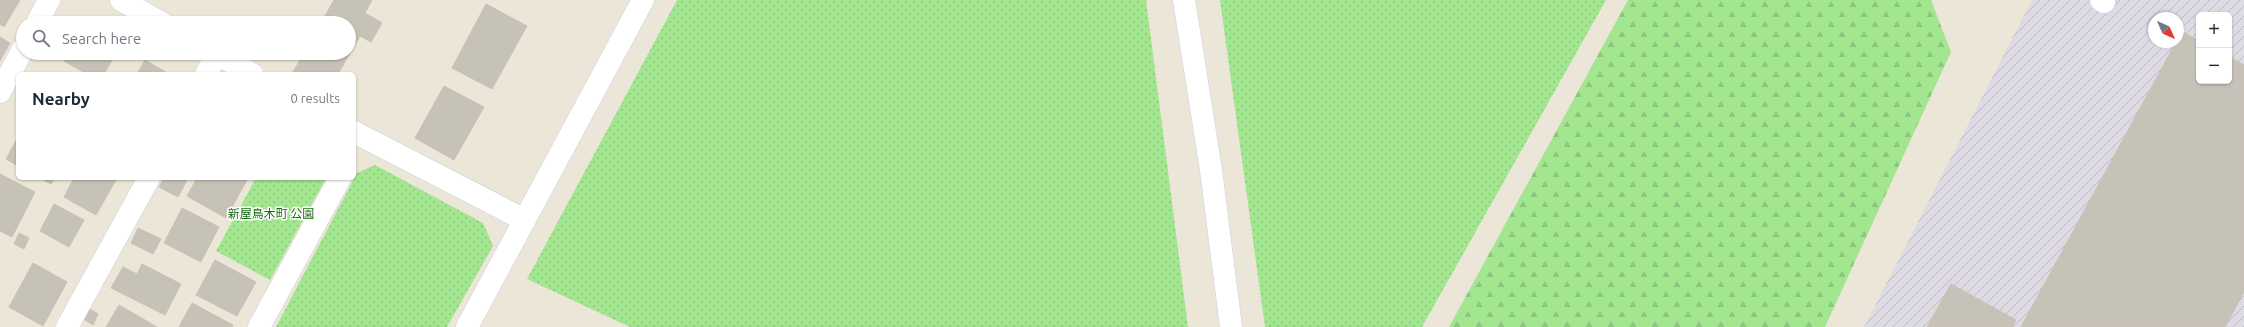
<!DOCTYPE html>
<html lang="en">
<head>
<meta charset="utf-8">
<style>
	:root { --surface:#fff; --page:#f6f6f7; --text:#1f2937; --muted:#747a83; --line:#e0e1e3 }
	body { margin:0; font-family:Ubuntu,"Noto Sans JP",sans-serif; background:var(--page); color:var(--text) }
	.controls { position:absolute; right:12px; top:12px; display:grid; overflow:hidden; border-radius:6px; box-shadow:0 1px 3px #0004 }
	.controls button { width:36px; height:36px; display:grid; place-items:center; padding:0; border:0; border-bottom:1px solid var(--line); background:var(--surface); color:var(--text); font:20px sans-serif }
	.compass { position:absolute; left:2148px; top:12px; width:36px; height:36px; border-radius:50%; background:var(--surface); box-shadow:0 1px 3px #0004; rotate:135deg }
	.list { margin:0; padding:0; list-style:none }
	h2 { display:flex; justify-content:space-between; align-items:center; height:52px; margin:0; padding:0 16px; font-size:17px }
	h2 small { font-size:13px; font-weight:400; color:var(--muted) }
	.icon { flex:none; width:22px; height:22px; fill:none; stroke:currentColor; stroke-width:2; stroke-linecap:round; stroke-linejoin:round }
	.map { position:relative; flex:none; width:2244px; height:327px; overflow:hidden }
	.search { position:absolute; background:var(--surface); box-shadow:0 1px 3px #0004; left:16px; top:16px; width:340px; height:44px; display:flex; align-items:center; gap:10px; box-sizing:border-box; padding:0 14px; border-radius:22px; color:var(--muted); font-size:15px }
	.panel { position:absolute; background:var(--surface); box-shadow:0 1px 3px #0004; left:16px; top:72px; width:340px; height:108px; border-radius:6px }
	.map>svg:first-child { display:block }
	.industrial { fill:url(#industrial-furrows); fill-rule:evenodd }
	.grass { fill:url(#grass-dots) }
	.forest { fill:url(#forest-firs) }
	.building { fill:#c7c2b8; stroke:#c7c2b2 }
	.lines { fill:none; stroke-linecap:round; stroke-linejoin:round }
	.minor-casing { stroke:#cdcfe2; stroke-width:23 }
	.minor { stroke:#fff; stroke-width:22 }
	.labels { text-anchor:middle; stroke-width:3; stroke-linejoin:round; paint-order:stroke }
	.park-label { font-size:12px; fill:#1b6815; stroke:#fff }
</style>
</head>
<body>
<div class="map">
<svg width="2244" height="327" viewBox="0 0 2244 327">
	<defs>
		<pattern id="industrial-furrows" width="10" height="10" patternUnits="userSpaceOnUse"><rect width="10" height="10" fill="#dddae3"/><path d="M-1 1l2-2M0 10L10 0M9 11l2-2" fill="none" stroke="#bebbc3"/></pattern>
		<pattern id="grass-dots" width="8" height="8" patternUnits="userSpaceOnUse"><rect width="8" height="8" fill="#a2e690"/><path d="M2 2h.1M6 6h.1" fill="none" stroke="#8cc57c" stroke-width="1.8" stroke-linecap="round"/></pattern>
		<pattern id="forest-firs" width="22" height="20" patternUnits="userSpaceOnUse"><rect width="22" height="20" fill="#a2e690"/><path d="M5 1l3.5 6h-7zM16 11l3.5 6h-7z" fill="#8cc57c"/></pattern>
	</defs>
	<rect width="100%" height="100%" fill="#ece6d8"/>
	<path class="industrial" d="M2032,0H2244V327H1864ZM2199,15H2229V81H2199ZM2154,18H2178V42H2154Z"/>
	<path class="grass" d="M677,0H1146L1188,327H630L527,279Z
		M1220,0H1606L1422,327H1265Z
		M375,165L483,223L493,246L447,327H276L357,173Z
		M256,178H326L270,280L216,251Z"/>
	<path class="forest" d="M1628,0H1931L1951,52L1825,327H1449Z"/>
	<path class="building" d="M0,0H20L4,27L0,24Z
		M334,0H372L365,13L382,23L371,42L360,36L338,74H297L293,72L304,53H349V23H321Z
		M486,4L527,26L492,89L452,68Z
		M88,18L98,23H86Z
		M2181,31L2199,41V81H2229V57L2244,65V292L2225,327H2021L2176,42H2178Z
		M0,37L10,43L0,61Z
		M69,53H116L104,74H87L64,61Z
		M145,60L169,74H137Z
		M444,86L484,107L454,160L415,138Z
		M18,137V166L6,159Z
		M0,174L35,192L12,237L0,231Z
		M40,178H55L51,184Z
		M74,178H117L96,215L64,197Z
		M164,178H188L178,197L159,187Z
		M197,178H248L226,218L187,196Z
		M54,204L84,220L69,247L40,231Z
		M182,208L219,227L201,262L164,243Z
		M138,228L161,239L153,254L131,243Z
		M19,233L29,238L24,249L14,244Z
		M215,260L256,282L237,316L196,295Z
		M33,263L67,282L43,326L9,307Z
		M142,264L181,284L165,315L111,288L123,267L137,274Z
		M1951,284L2016,320L2012,327H1927Z
		M192,303L233,325L232,327H179Z
		M119,305L157,327H106Z
		M88,308L98,314L93,325L82,318Z"/>
	<g class="lines">
		<defs>
			<path id="minor" d="M121,0L162,23
				M1184,0L1211,170L1231,327
				M2101,0L2104,2
				M37,23L49,0
				M215,53L252,74
				M206,74L217,54
				M0,92L23,49
				M354,132L525,220
				M67,327L149,178
				M259,327L340,178
				M467,327L643,0"/>
		</defs>
		<use href="#minor" class="minor-casing"/>
		<use href="#minor" class="minor"/>
	</g>
	<g class="labels">
		<g class="park-label">
			<text x="271" y="218">新屋鳥木町 公園</text>
		</g>
	</g>
</svg>
<div class="controls">
<button>+</button>
<button>−</button>
</div>
<svg class="compass" viewBox="-18 -18 36 36"><path d="M0-13l5 13h-10z" fill="#e53935"/><path d="M0 13l5-13h-10z" fill="#747a83"/></svg>
<div class="search"><svg class="icon" aria-label="search" viewBox="0 0 24 24"><circle cx="10" cy="10" r="6"/><path d="M15 15l6 6"/></svg>Search here</div>
<section class="panel">
<h2>Nearby<small>0 results</small></h2>
<ul class="list">
</ul>
</section>
</div>
</body>
</html>
